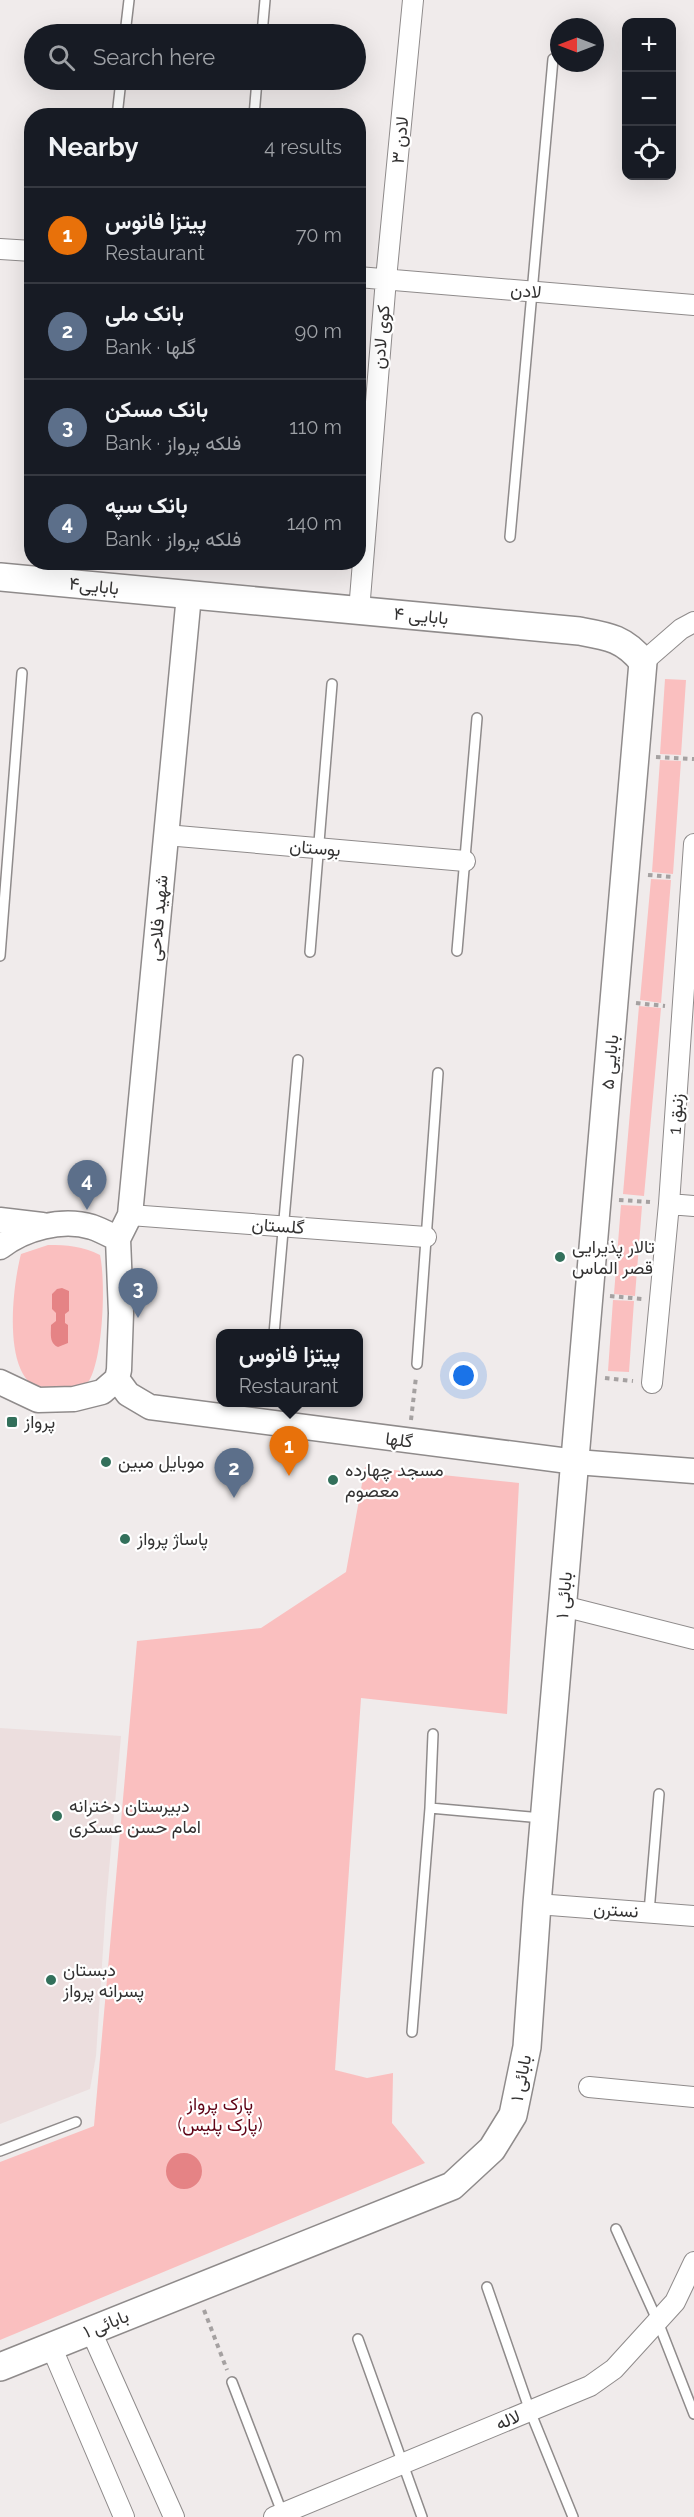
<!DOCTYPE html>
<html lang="en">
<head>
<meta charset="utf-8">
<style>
	:root { --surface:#171b24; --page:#242831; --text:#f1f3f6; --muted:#9ea1a6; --line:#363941; --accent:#ea580c }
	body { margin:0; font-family:Raleway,Vazirmatn,sans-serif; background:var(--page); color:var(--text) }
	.controls { position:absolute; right:18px; top:18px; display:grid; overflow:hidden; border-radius:12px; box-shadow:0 6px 24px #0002 }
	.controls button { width:54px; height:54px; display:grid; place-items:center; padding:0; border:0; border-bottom:2px solid var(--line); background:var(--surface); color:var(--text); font:30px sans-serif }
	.compass { position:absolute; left:550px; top:18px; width:54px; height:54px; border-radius:50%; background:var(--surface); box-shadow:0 6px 24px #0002; rotate:270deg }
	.you { position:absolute; left:464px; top:1376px; width:21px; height:21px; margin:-15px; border:4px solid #fff; border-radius:50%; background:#1a73e8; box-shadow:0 0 0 9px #1a73e833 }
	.badge { display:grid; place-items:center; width:39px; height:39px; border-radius:50%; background:var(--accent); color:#fff; font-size:20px; font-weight:700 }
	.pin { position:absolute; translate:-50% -50px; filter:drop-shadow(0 2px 3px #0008) }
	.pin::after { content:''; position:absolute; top:32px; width:21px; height:18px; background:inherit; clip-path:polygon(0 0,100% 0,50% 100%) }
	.popup { position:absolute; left:216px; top:1329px; width:147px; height:78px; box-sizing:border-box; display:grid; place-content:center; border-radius:12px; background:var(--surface); filter:drop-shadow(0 2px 4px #0005); font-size:20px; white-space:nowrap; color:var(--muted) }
	.popup b { font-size:22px; color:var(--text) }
	.popup::after { content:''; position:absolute; left:50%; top:100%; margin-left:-12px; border:12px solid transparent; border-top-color:var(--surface) }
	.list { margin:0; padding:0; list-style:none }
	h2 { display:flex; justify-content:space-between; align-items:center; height:78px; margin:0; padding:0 24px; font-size:26px }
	h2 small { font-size:20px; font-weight:400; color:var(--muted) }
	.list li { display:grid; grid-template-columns:39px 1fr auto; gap:18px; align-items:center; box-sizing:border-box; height:96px; padding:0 24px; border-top:2px solid var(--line) }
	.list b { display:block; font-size:22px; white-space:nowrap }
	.list p { margin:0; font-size:20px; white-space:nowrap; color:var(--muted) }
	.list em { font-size:20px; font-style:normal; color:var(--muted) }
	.icon { flex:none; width:33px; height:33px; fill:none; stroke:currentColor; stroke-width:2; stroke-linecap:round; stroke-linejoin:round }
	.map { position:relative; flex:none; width:694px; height:2517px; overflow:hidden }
	.search { position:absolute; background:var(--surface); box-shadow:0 6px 24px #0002; left:24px; top:24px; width:342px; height:66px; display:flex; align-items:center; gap:15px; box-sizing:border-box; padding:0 21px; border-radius:33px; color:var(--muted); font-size:22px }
	.panel { position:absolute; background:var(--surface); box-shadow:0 6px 24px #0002; left:24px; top:108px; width:342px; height:462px; border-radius:24px }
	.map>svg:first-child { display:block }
	.built { fill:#ecdede }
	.green { fill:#fabfbf }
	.water { fill:#e58385 }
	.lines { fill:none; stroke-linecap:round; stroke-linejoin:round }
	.service-casing { stroke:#8f8b8b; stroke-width:12 }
	.minor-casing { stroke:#8f8b8b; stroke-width:22 }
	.tertiary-casing { stroke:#8f8b8b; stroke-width:27 }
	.secondary-casing { stroke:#8f8b8b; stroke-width:30 }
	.path { stroke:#a5a1a1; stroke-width:4; stroke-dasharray:4.5 4.5; stroke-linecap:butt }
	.service { stroke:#fff; stroke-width:9 }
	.minor { stroke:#fff; stroke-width:20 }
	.tertiary { stroke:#fff; stroke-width:24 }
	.secondary { stroke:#fff; stroke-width:27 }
	.poi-dot { fill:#33705b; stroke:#fff; stroke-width:2 }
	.labels { text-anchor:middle; stroke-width:4.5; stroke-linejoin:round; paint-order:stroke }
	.street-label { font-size:18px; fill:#333232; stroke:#fff }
	.poi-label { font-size:18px; fill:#333232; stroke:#fff; text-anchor:start }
	.park-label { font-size:18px; fill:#5f0416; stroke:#fff }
</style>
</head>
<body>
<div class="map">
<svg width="694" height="2517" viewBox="0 0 694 2517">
	<rect width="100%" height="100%" fill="#f0ebeb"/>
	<path class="built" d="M0,1728L121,1736L106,1904L96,2056L90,2089L0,2124Z"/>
	<path class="green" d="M665,679L686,680L681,755L660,754Z
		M660,760L681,761L673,874L652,872Z
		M651,879L671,880L661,1003L640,1000Z
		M639,1006L661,1008L644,1196L623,1194Z
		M621,1205L642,1206L635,1296L614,1294Z
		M48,1245C67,1245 83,1246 100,1255C106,1283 103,1357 89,1381C76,1388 64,1390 49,1390C0,1390 12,1288 21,1254Z
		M613,1300L634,1301L629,1372L608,1371Z
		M365,1467L519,1483L507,1714L361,1698L335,2070L367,2078L393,2073L392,2123L425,2163L0,2340V2162L94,2126L137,1641L261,1628L346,1572Z"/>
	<path class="water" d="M62,1288L69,1291V1311L65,1314V1323L68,1325V1343L58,1347C49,1343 51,1334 51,1325L56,1321V1313L52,1309V1294L57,1289Z
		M166 2171a18 18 0 1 1 36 0a18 18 0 1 1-36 0Z"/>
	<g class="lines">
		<defs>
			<path id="service" d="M125,34L129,0
				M262,34L265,0
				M117,116L121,80
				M254,116L257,80
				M510,537L553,59
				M457,951L477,718
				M310,952L332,684
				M0,956L22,673
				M274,1334L298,1060
				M417,1364L438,1073
				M430,1808L542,1818
				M649,1912L659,1794
				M412,2032L430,1808L433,1734
				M0,2151L76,2122
				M616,2229L658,2322L694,2414
				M487,2287L530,2411L573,2517
				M358,2339L422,2517
				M232,2382L283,2515"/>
			<path id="minor" d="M0,249L32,251
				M358,277L694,305
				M359,611L386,279L413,0
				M643,662L681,629L694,622
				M166,835L465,861
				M669,1204L694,1206
				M130,1215L426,1237
				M652,1383L669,1204L694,844
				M563,1606L694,1639
				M537,1904L694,1916
				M589,2087L694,2097
				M91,2331L174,2517
				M51,2346L124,2517
				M274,2517L590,2386L614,2369L675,2302L694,2262"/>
			<path id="tertiary" d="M0,1220L42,1225
				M118,1239L130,1215L189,595
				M0,1247C24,1228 62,1218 92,1227C101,1230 110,1235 118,1239L121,1313L119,1370L117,1379L102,1392L74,1399L38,1400L0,1382
				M117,1379L128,1394L150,1407L576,1462L694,1471"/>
			<path id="secondary" d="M0,577L579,631C607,636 624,638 643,662L537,1904L527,2047L513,2115L492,2149L452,2186L0,2367"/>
		</defs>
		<use href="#service" class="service-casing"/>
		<use href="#minor" class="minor-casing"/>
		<use href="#tertiary" class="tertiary-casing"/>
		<use href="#secondary" class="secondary-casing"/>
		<path class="path" d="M656,757L694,759
			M648,875L673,877
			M636,1003L665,1006
			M619,1200L650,1202
			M610,1296L642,1299
			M605,1378L633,1381
			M411,1420L416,1377
			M204,2310L227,2370"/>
		<use href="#service" class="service"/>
		<use href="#minor" class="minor"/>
		<use href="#tertiary" class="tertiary"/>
		<use href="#secondary" class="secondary"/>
	</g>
	<g class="poi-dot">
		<circle cx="560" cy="1257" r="6"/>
		<rect x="6" y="1416" width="12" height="12" rx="3"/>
		<circle cx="106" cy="1462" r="6"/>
		<circle cx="333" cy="1480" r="6"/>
		<circle cx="125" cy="1539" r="6"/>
		<circle cx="57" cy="1816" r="6"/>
		<circle cx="51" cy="1980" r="6"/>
	</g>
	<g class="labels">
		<g class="street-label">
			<text transform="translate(400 140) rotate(-84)" y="6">لادن ۳</text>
			<text transform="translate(526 291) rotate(5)" y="6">لادن</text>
			<text transform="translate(381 337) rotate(-85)" y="6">کوی لادن</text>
			<text transform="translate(94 586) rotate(6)" y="6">بابایی۴</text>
			<text transform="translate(421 616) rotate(5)" y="6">بابایی ۴</text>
			<text transform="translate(315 848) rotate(5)" y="6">بوستان</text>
			<text transform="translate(158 918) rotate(-85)" y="6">شهید فلاحی</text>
			<text transform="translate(610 1062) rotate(-85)" y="6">۵ بابایی</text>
			<text transform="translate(676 1114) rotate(-86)" y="6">زنبق 1</text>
			<text transform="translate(278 1226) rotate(4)" y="6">گلستان</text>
			<text transform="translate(399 1440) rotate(7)" y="6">گلها</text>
			<text transform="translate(564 1595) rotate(-85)" y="6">بابائی ۱</text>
			<text transform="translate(616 1910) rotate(4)" y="6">نسترن</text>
			<text transform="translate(521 2078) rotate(-79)" y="6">بابائی ۱</text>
			<text transform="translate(106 2324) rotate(-22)" y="6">بابائی ۱</text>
			<text transform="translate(508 2420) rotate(-23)" y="6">لاله</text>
		</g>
		<g class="poi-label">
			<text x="572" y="1253">تالار پذیرایی<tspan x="572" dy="21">قصر الماس</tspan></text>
			<text x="24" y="1428">پرواز</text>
			<text x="118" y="1468">موبایل مبین</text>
			<text x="345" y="1476">مسجد چهارده<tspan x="345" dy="21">معصوم</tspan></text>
			<text x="137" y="1545">پاساژ پرواز</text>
			<text x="69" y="1812">دبیرستان دخترانه<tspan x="69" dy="21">امام حسن عسکری</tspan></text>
			<text x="63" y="1976">دبستان<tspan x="63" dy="21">پسرانه پرواز</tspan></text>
		</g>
		<g class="park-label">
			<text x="220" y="2110">پارک پرواز<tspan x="220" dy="21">(پارک پلیس)</tspan></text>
		</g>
	</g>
</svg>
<div class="controls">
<button>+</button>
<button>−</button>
<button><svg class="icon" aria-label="locate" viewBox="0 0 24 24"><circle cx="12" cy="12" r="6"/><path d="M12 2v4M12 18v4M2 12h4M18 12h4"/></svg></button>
</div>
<svg class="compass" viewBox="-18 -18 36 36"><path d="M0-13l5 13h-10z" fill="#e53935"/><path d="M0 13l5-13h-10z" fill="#9ea1a6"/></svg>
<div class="you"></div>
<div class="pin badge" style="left:289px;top:1476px;background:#e8710a">1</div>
<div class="popup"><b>پیتزا فانوس</b>Restaurant</div>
<div class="pin badge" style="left:234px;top:1498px;background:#5c6f8a">2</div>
<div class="pin badge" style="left:138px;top:1318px;background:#5c6f8a">3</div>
<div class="pin badge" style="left:87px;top:1210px;background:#5c6f8a">4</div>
<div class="search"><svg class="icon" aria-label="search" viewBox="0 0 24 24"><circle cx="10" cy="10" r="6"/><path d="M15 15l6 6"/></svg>Search here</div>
<section class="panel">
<h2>Nearby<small>4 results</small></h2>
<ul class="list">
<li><span class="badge" style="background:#e8710a">1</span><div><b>پیتزا فانوس</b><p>Restaurant</p></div><em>70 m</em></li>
<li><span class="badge" style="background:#5c6f8a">2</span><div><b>بانک ملی</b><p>Bank · گلها</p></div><em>90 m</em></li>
<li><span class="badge" style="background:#5c6f8a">3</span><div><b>بانک مسکن</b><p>Bank · فلکه پرواز</p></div><em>110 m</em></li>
<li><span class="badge" style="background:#5c6f8a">4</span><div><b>بانک سپه</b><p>Bank · فلکه پرواز</p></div><em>140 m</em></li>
</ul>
</section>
</div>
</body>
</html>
